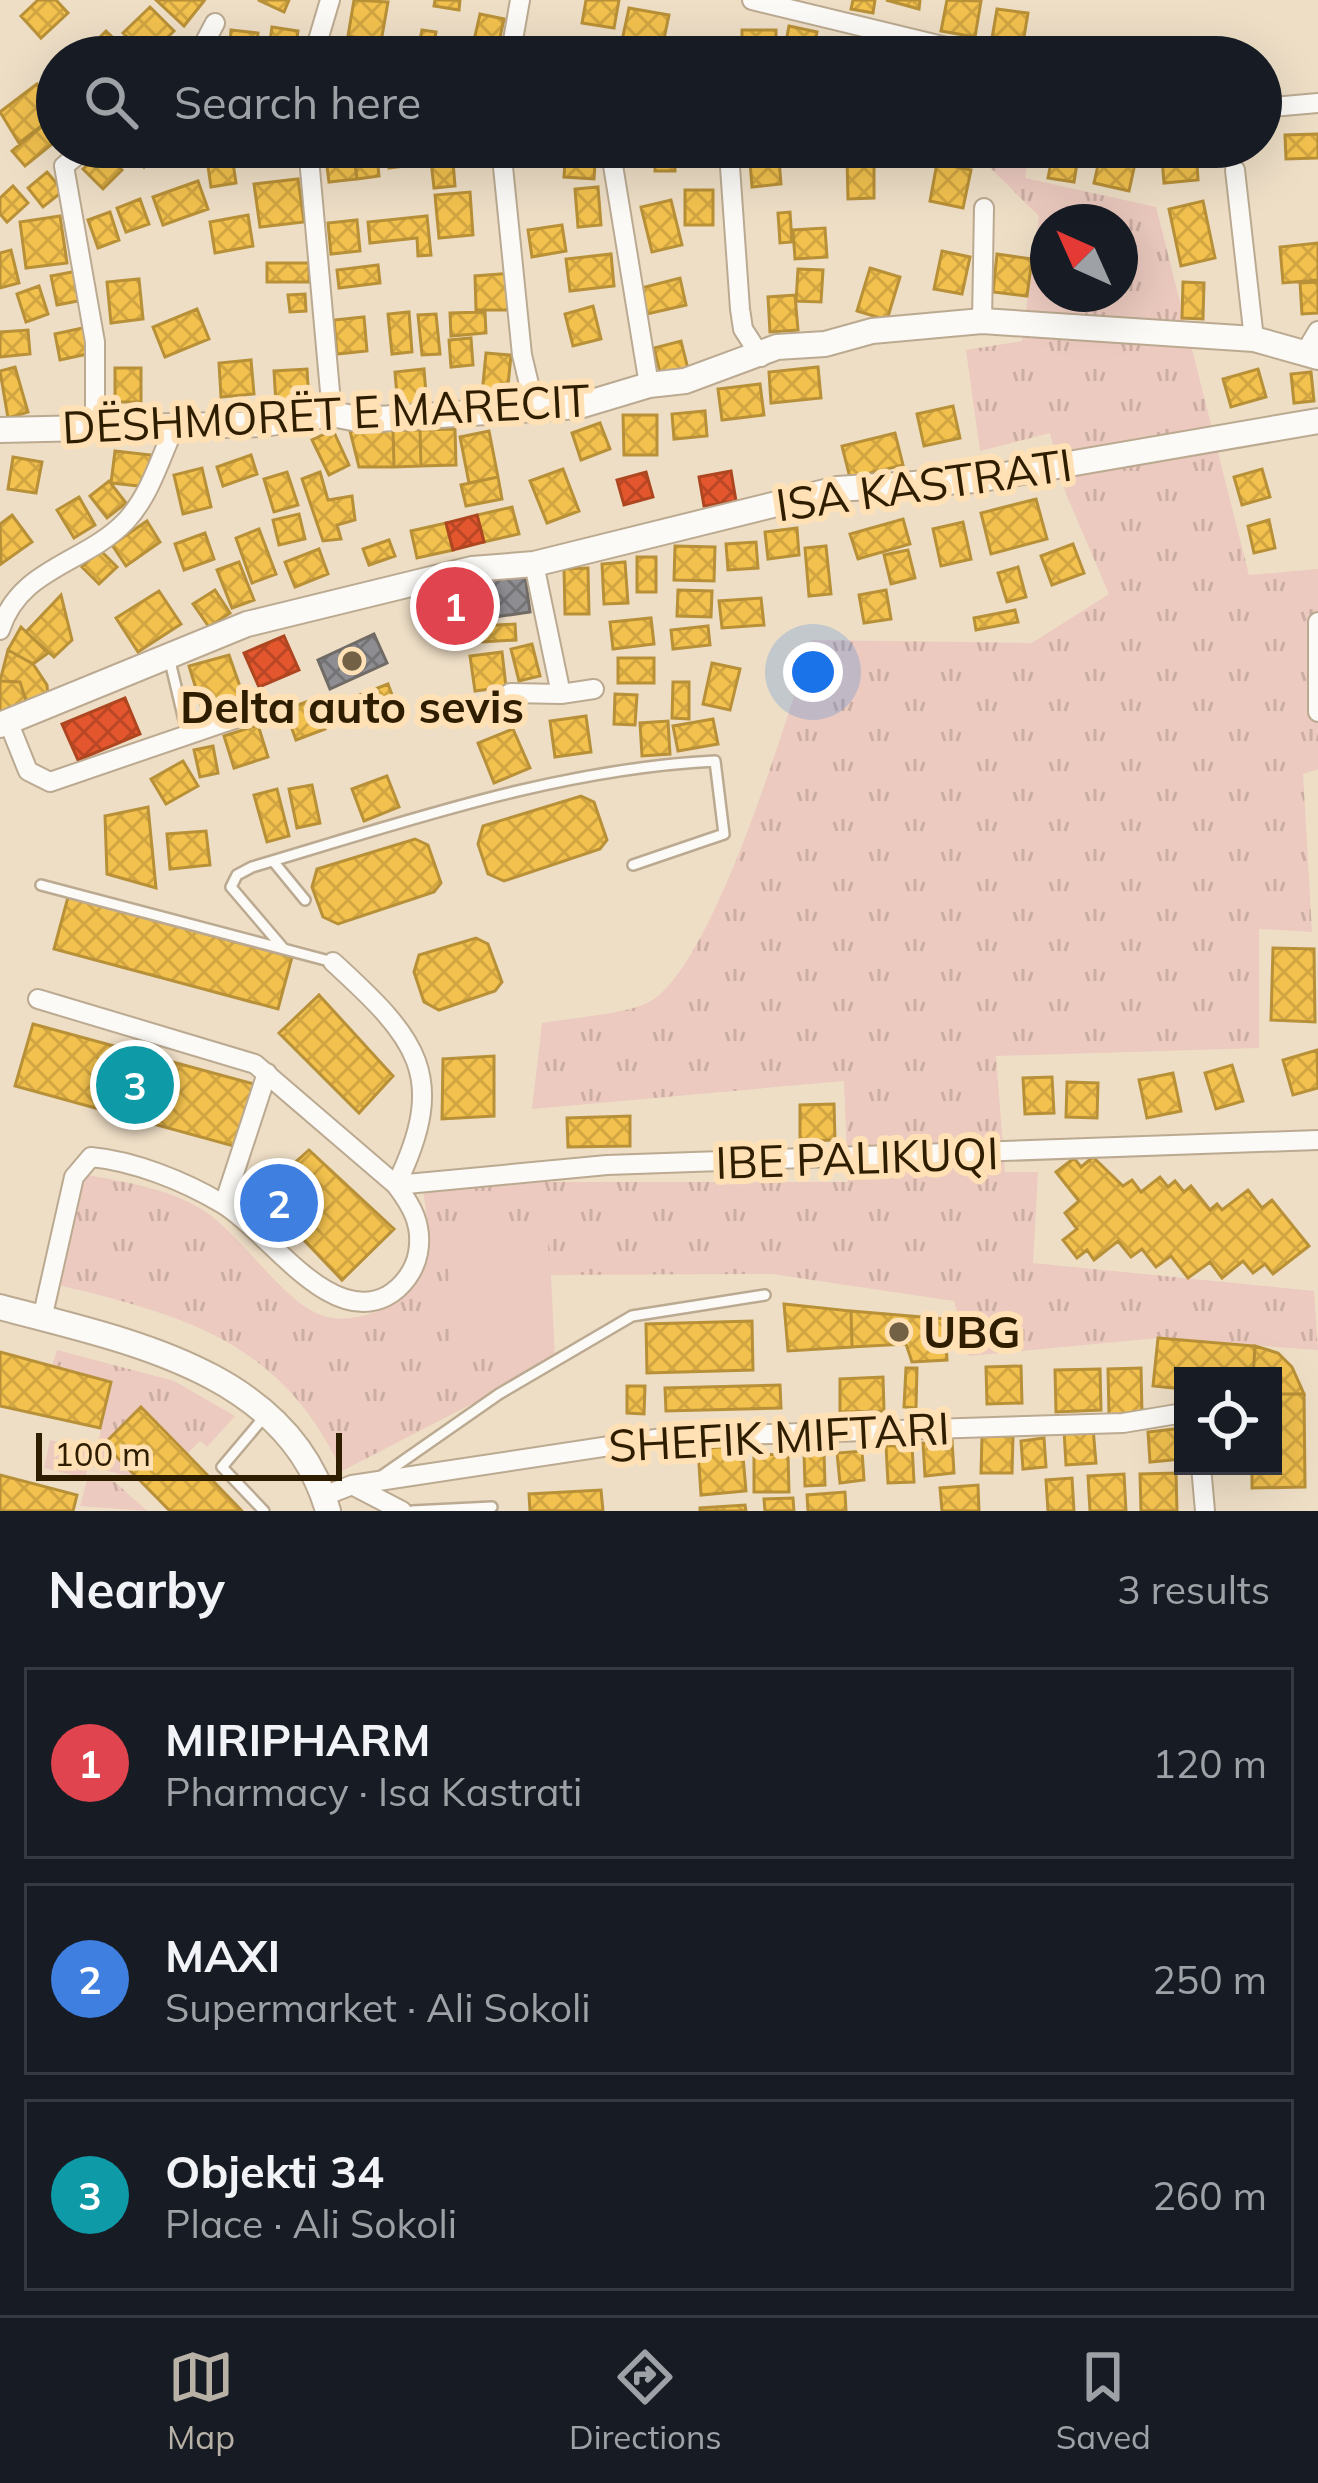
<!DOCTYPE html>
<html lang="en">
<head>
<meta charset="utf-8">
<style>
	:root { --surface:#171b24; --page:#242831; --text:#f1f3f6; --muted:#9ea1a6; --line:#363941; --accent:#b8b1a6 }
	body { margin:0; font-family:Mulish,sans-serif; background:var(--page); color:var(--text) }
	.controls { position:absolute; right:36px; bottom:36px; display:grid; overflow:hidden; border-radius:0px; box-shadow:0 12px 48px #0002 }
	.controls button { width:108px; height:108px; display:grid; place-items:center; padding:0; border:0; border-bottom:3px solid var(--line); background:var(--surface); color:var(--text); font:60px sans-serif }
	.compass { position:absolute; left:1030px; top:204px; width:108px; height:108px; border-radius:50%; background:var(--surface); box-shadow:0 12px 48px #0002; rotate:315deg }
	.scale { position:absolute; left:36px; bottom:30px; width:306px; box-sizing:border-box; padding-left:12px; border:6px solid #2f1d00; border-top:0; font-size:33px; line-height:42px; white-space:nowrap; color:#2f1d00; -webkit-text-stroke:9px #ffe1b5; paint-order:stroke }
	.you { position:absolute; left:813px; top:672px; width:42px; height:42px; margin:-30px; border:9px solid #fff; border-radius:50%; background:#1a73e8; box-shadow:0 0 0 18px #1a73e833 }
	.badge { display:grid; place-items:center; width:78px; height:78px; border-radius:50%; background:var(--accent); color:#fff; font-size:39px; font-weight:700 }
	.pin { position:absolute; translate:-50% -50%; border:6px solid #fff; box-shadow:0 3px 12px #0006 }
	.list { margin:0; padding:0; list-style:none }
	h2 { display:flex; justify-content:space-between; align-items:center; height:156px; margin:0; padding:0 48px; font-size:51px }
	h2 small { font-size:39px; font-weight:400; color:var(--muted) }
	.list li { display:grid; grid-template-columns:78px 1fr auto; gap:36px; align-items:center; box-sizing:border-box; height:192px; margin:0 24px 24px; padding:0 24px; border:3px solid var(--line); border-radius:0px }
	.list b { display:block; font-size:45px; white-space:nowrap }
	.list p { margin:0; font-size:39px; white-space:nowrap; color:var(--muted) }
	.list em { font-size:39px; font-style:normal; color:var(--muted) }
	.icon { flex:none; width:66px; height:66px; fill:none; stroke:currentColor; stroke-width:2; stroke-linecap:round; stroke-linejoin:round }
	.map { position:relative; flex:none; width:1318px; height:1511px; overflow:hidden }
	.search { position:absolute; background:var(--surface); box-shadow:0 12px 48px #0002; left:36px; right:36px; top:36px; height:132px; display:flex; align-items:center; gap:30px; box-sizing:border-box; padding:0 42px; border-radius:66px; color:var(--muted); font-size:45px }
	.sheet { height:804px; background:var(--surface) }
	nav { display:flex; justify-content:space-around; align-items:center; box-sizing:border-box; height:168px; border-top:3px solid var(--line); background:var(--surface); font-size:33px; color:var(--muted) }
	nav a { display:grid; justify-items:center; gap:6px }
	nav .on { color:var(--accent) }
	.map>svg:first-child { display:block }
	.grass { fill:url(#grass-tufts); fill-rule:evenodd }
	.garden { fill:#eccabf }
	.homes { fill:url(#homes-cross-hatch); stroke:#b89037; stroke-width:3 }
	.shops { fill:url(#shops-cross-hatch); stroke:#ae4620; stroke-width:3 }
	.industry { fill:url(#industry-cross-hatch); stroke:#716b66; stroke-width:3 }
	.lines { fill:none; stroke-linecap:round; stroke-linejoin:round }
	.service-casing { stroke:#bbaa91; stroke-width:14 }
	.minor-casing { stroke:#bbaa91; stroke-width:22 }
	.tertiary-casing { stroke:#bbaa91; stroke-width:28 }
	.service { stroke:#fcfaf6; stroke-width:9 }
	.minor { stroke:#fcfaf6; stroke-width:18 }
	.tertiary { stroke:#fcfaf6; stroke-width:24 }
	.poi-dot { fill:#726145; stroke:#ffe1b5; stroke-width:4.5 }
	.labels { text-anchor:middle; stroke-width:12; stroke-linejoin:round; paint-order:stroke }
	.street-label { font-size:45px; fill:#2f1d00; stroke:#ffe1b5 }
	.poi-label { font-size:45px; font-weight:bold; fill:#2f1d00; stroke:#ffe1b5 }
</style>
</head>
<body>
<div class="map">
<svg width="1318" height="1511" viewBox="0 0 1318 1511">
	<defs>
		<pattern id="grass-tufts" width="24" height="20" patternUnits="userSpaceOnUse" patternTransform="scale(3)"><rect width="24" height="20" fill="#eccabf"/><path d="M3 7l-1-3M5 7V3M7 7l1-3M15 17l-1-3M17 17v-4M19 17l1-3" fill="none" stroke="#cbada2"/></pattern>
		<pattern id="homes-cross-hatch" width="8" height="8" patternUnits="userSpaceOnUse" patternTransform="scale(3)"><rect width="8" height="8" fill="#f2c14e"/><path d="M0 0l8 8M0 8l8-8" fill="none" stroke="#d0a542"/></pattern>
		<pattern id="shops-cross-hatch" width="8" height="8" patternUnits="userSpaceOnUse" patternTransform="scale(3)"><rect width="8" height="8" fill="#e4572e"/><path d="M0 0l8 8M0 8l8-8" fill="none" stroke="#b94725"/></pattern>
		<pattern id="industry-cross-hatch" width="8" height="8" patternUnits="userSpaceOnUse" patternTransform="scale(3)"><rect width="8" height="8" fill="#8d8d92"/><path d="M0 0l8 8M0 8l8-8" fill="none" stroke="#747375"/></pattern>
	</defs>
	<rect width="100%" height="100%" fill="#eedec6"/>
	<path class="grass" d="M914,147H1030L1025,178L1156,207L1249,575L1318,569V769L1303,774L1312,932L1259,929V1048L996,1056L1005,1172H1038L1033,1263L1314,1291L1318,1350L1158,1338L969,1356L954,1301L772,1274L551,1275L555,1361L342,1471C282,1343 188,1316 58,1285L79,1173C120,1182 167,1187 203,1210C242,1235 282,1301 321,1315C339,1322 358,1318 375,1312C434,1293 432,1243 423,1191L545,1182H848L844,1081L532,1109L542,1023C568,1018 631,1014 651,1001C715,962 787,717 812,640L1032,643L1109,594L1066,494L1050,433L980,451L966,350L1022,341L1039,216L981,159ZM1048,222H1120V294H1048Z
		M57,1350L174,1381L235,1416L207,1447L200,1441L187,1454L140,1408L104,1444L139,1479L93,1467L111,1382L52,1366Z
		M50,1440L92,1451L85,1478L44,1468Z
		M88,1476L115,1482L147,1511L80,1506Z"/>
	<path class="garden" d="M547,1221L553,1348L452,1353L446,1226Z"/>
	<path class="homes" d="M38,0H56L68,13L41,38L21,16Z
		M156,0H202L204,1L184,26Z
		M258,0H289L284,12Z
		M354,0L388,2L381,42L348,36Z
		M435,0H460L459,10L434,6Z
		M586,0H619L614,28L582,23Z
		M853,0H875L873,13L851,9Z
		M886,0H920L919,9Z
		M947,0L981,1L975,37L941,31Z
		M150,7L174,31L147,57L123,33Z
		M629,8L669,15L661,53L621,45Z
		M997,9L1028,13L1022,49L991,44Z
		M480,14L504,19L497,51L473,45Z
		M789,26L817,32L812,57H783Z
		M272,27L298,31L294,57L268,56Z
		M231,30L258,33L256,57H229Z
		M422,30L436,32L432,55L417,53Z
		M742,30H776V57H742Z
		M106,31L133,57H100L90,47Z
		M609,45V57H582L581,46Z
		M865,45L893,50L892,57H862Z
		M1047,46L1064,49L1063,57H1045Z
		M37,84L57,114L19,143L0,112Z
		M48,121L57,140L25,166L12,151Z
		M1318,134V158L1286,159L1285,135Z
		M125,147H164L144,167Z
		M353,147H376L379,176L357,179Z
		M353,147L357,179L329,182L325,151Z
		M386,147H418L420,164L389,168Z
		M566,147L596,148L594,179L564,177Z
		M655,147H675V171H655Z
		M778,147L781,184L752,187L749,149Z
		M1054,147L1079,151L1074,182L1048,178Z
		M1161,147H1196L1198,180L1164,183Z
		M231,149L236,183L211,187L206,153Z
		M103,150L122,170L103,189L83,169Z
		M452,150L455,186L434,188L430,152Z
		M1101,152L1136,159L1129,191L1094,183Z
		M874,157V198L848,199L847,158Z
		M937,163L971,170L963,208L930,201Z
		M47,172L63,191L43,207L28,188Z
		M298,179L304,222L260,227L254,184Z
		M198,181L208,209L163,225L153,197Z
		M13,186L28,203L7,222L0,214V198Z
		M598,187L601,225L578,227L575,189Z
		M685,190H713V225H685Z
		M470,192L473,235L439,238L435,195Z
		M140,199L149,224L126,232L117,208Z
		M671,200L682,245L652,252L641,207Z
		M1203,201L1215,258L1181,266L1169,209Z
		M110,212L119,240L98,248L88,220Z
		M790,212L792,242L780,243L778,213Z
		M248,215L253,246L215,253L210,222Z
		M60,216L67,263L26,268L20,222Z
		M427,216L431,255L418,256L417,238L370,243L368,222Z
		M357,220L360,251L331,254L328,223Z
		M562,225L566,251L532,257L528,230Z
		M825,228L827,257L795,259L793,230Z
		M1318,243V280L1283,283L1280,247Z
		M11,250L19,283L0,288V253Z
		M942,251L970,257L962,294L934,289Z
		M611,254L614,286L570,291L566,259Z
		M997,254L1032,259L1027,296L993,292Z
		M267,263H309V282H267Z
		M378,265L380,283L339,288L337,270Z
		M870,268L900,277L887,320L857,311Z
		M798,269L823,270L821,302L796,301Z
		M77,271L83,300L57,305L51,276Z
		M514,273L515,310H476L475,276Z
		M680,278L686,305L647,314L641,288Z
		M139,279L143,319L111,323L107,282Z
		M1183,282L1204,283L1203,319L1182,318Z
		M1318,282V313L1302,314L1300,283Z
		M39,286L48,314L26,322L17,294Z
		M305,294L306,311L290,312L288,295Z
		M795,295L798,330L770,332L768,297Z
		M593,306L601,339L573,346L565,314Z
		M197,309L209,339L165,357L153,327Z
		M409,312L412,352L392,354L388,314Z
		M485,312L486,333L451,336L450,313Z
		M436,314L440,354L422,355L418,315Z
		M364,317L367,351L337,354L334,320Z
		M87,327L92,353L60,360L55,334Z
		M28,330L30,354L0,357V332Z
		M471,338L473,365L451,367L449,340Z
		M681,341L689,373L662,380L654,348Z
		M486,353L511,355L507,396L482,394Z
		M251,360L254,394L221,397L219,363Z
		M15,367L28,412L8,418L0,371Z
		M818,367L821,398L771,403L769,372Z
		M115,368H141V402H115Z
		M307,369L309,401L276,404L274,371Z
		M424,369L427,406L398,408L395,372Z
		M1258,369L1266,397L1231,407L1223,379Z
		M1311,372L1314,401L1294,403L1291,374Z
		M760,384L764,415L722,420L718,389Z
		M953,406L960,438L924,446L917,414Z
		M705,411L707,436L674,439L672,414Z
		M623,415H657V455H624Z
		M600,423L610,449L581,460L572,433Z
		M455,429L456,465L421,466L420,430Z
		M333,430L349,465L329,475L312,440Z
		M393,430L394,467H359L350,431Z
		M393,430H420L421,466L394,467Z
		M489,431L498,477L469,483L460,437Z
		M895,433L903,465L850,478L842,446Z
		M115,451L151,455L148,487L111,483Z
		M251,455L257,474L223,486L217,467Z
		M13,457L42,462L36,493L8,489Z
		M202,468L211,507L183,514L174,475Z
		M563,469L579,511L547,523L530,481Z
		M1262,469L1270,497L1242,505L1234,477Z
		M287,472L298,505L274,512L264,479Z
		M320,472L328,500L352,496L355,520L337,525L341,539L323,541L302,479Z
		M498,477L502,499L466,506L461,485Z
		M109,481L126,503L107,518L90,496Z
		M79,497L95,525L74,538L57,510Z
		M1036,499L1047,539L991,554L981,513Z
		M512,507L519,534L484,542L477,515Z
		M299,514L305,539L279,545L273,520Z
		M12,515L32,542L1,564L0,524Z
		M903,519L910,544L858,559L850,534Z
		M1269,520L1275,548L1254,553L1248,526Z
		M147,521L160,542L126,566L112,545Z
		M963,522L971,559L941,566L933,529Z
		M446,523L453,550L417,558L411,531Z
		M797,528L799,555L768,559L765,532Z
		M259,529L276,574L252,583L236,538Z
		M205,533L214,559L184,570L175,544Z
		M389,540L395,556L369,565L363,549Z
		M756,542L758,568L728,570L726,544Z
		M1073,544L1084,573L1052,585L1041,556Z
		M675,546L715,547L714,581L674,580Z
		M826,546L831,594L809,596L805,548Z
		M319,549L328,574L295,587L285,562Z
		M100,550L117,567L99,584L82,567Z
		M908,550L915,578L891,584L884,555Z
		M637,557H656V592H637Z
		M239,562L254,600L232,608L217,570Z
		M625,562L628,603L604,604L602,564Z
		M1018,567L1026,597L1007,602L998,573Z
		M588,568L589,614H565L564,569Z
		M215,590L230,613L209,627L193,604Z
		M678,590L712,591L711,617L677,616Z
		M886,590L891,619L864,623L859,595Z
		M159,591L181,624L138,652L116,618Z
		M61,595L72,640L54,657L26,632Z
		M761,598L764,625L722,628L719,601Z
		M1015,610L1018,622L976,630L974,618Z
		M651,618L654,644L613,649L610,622Z
		M515,624L516,640L482,642L481,626Z
		M708,626L710,645L673,649L671,630Z
		M21,627L48,653L33,664L8,650Z
		M532,644L540,676L519,681L511,649Z
		M8,650L33,664L47,685L48,697L28,707L20,682L0,681Z
		M502,652L506,687L475,691L470,656Z
		M229,655L243,695L202,708L189,666Z
		M618,658H654V683H618Z
		M712,663L740,669L730,710L703,704Z
		M0,681L20,682L28,707L0,715Z
		M673,682H689V719L672,718Z
		M388,684L398,711L355,727L344,701Z
		M615,694L637,695L635,725L614,724Z
		M314,699L325,729L296,740L285,710Z
		M586,716L591,752L555,757L550,721Z
		M713,719L718,744L678,751L673,726Z
		M668,721L670,754L642,756L640,723Z
		M258,725L268,757L234,768L224,736Z
		M513,729L530,768L494,783L478,743Z
		M213,746L218,773L200,777L194,750Z
		M183,761L198,786L166,804L151,779Z
		M387,776L399,807L364,821L352,789Z
		M312,785L320,823L297,828L289,789Z
		M277,789L289,836L267,842L254,795Z
		M581,796L594,802L607,840L600,849L504,881L488,874L478,844L483,826Z
		M148,807L156,888L107,874L105,816Z
		M206,831L210,865L170,869L167,834Z
		M415,839L428,845L441,883L434,892L338,924L323,917L312,887L317,869Z
		M68,897L292,957L278,1009L54,949Z
		M476,938L488,944L502,982L495,991L439,1010L424,1002L414,972L419,955Z
		M1273,948L1314,949L1315,1022L1271,1020Z
		M319,995L393,1076L359,1113L279,1033Z
		M33,1024L254,1084L237,1147L15,1086Z
		M1317,1050L1318,1088L1293,1095L1283,1060Z
		M494,1056V1116L442,1119L443,1059Z
		M1232,1065L1243,1101L1216,1109L1205,1073Z
		M1173,1073L1181,1111L1147,1118L1139,1080Z
		M1052,1077L1054,1113L1025,1114L1023,1078Z
		M1067,1082L1098,1083L1097,1118L1066,1117Z
		M834,1104L835,1140L800,1141V1105Z
		M630,1116V1146L568,1147L567,1118Z
		M309,1150L394,1229L342,1280L260,1194Z
		M1093,1157L1123,1186L1132,1180L1141,1192L1160,1177L1168,1187L1175,1181L1184,1192L1191,1186L1210,1210L1217,1204L1222,1210L1248,1190L1262,1208L1272,1200L1309,1246L1273,1274L1265,1264L1253,1273L1243,1261L1222,1278L1210,1262L1188,1278L1171,1256L1156,1267L1142,1249L1131,1257L1118,1241L1094,1260L1087,1250L1077,1258L1063,1240L1077,1229L1065,1213L1079,1201L1056,1172L1074,1158L1081,1167Z
		M784,1304L851,1311L852,1347L788,1351Z
		M851,1311L945,1319L947,1360L912,1362L906,1344L852,1347Z
		M752,1321L753,1370L647,1373L646,1324Z
		M1158,1338L1255,1346L1253,1376H1183V1389L1153,1386Z
		M1255,1346L1278,1353L1292,1367L1304,1394H1273V1376H1253Z
		M0,1352L111,1382L100,1428L0,1406Z
		M1021,1366L1022,1403L987,1404L986,1367Z
		M906,1368H917L916,1408L904,1407Z
		M1141,1368L1142,1414L1109,1415L1108,1369Z
		M1100,1369L1101,1410L1056,1412L1055,1370Z
		M883,1377L884,1411L840,1412V1379Z
		M780,1385L781,1408L666,1411L665,1388Z
		M627,1386H645L644,1414L627,1413Z
		M1273,1394H1304L1305,1487L1252,1488V1466H1273Z
		M141,1407L187,1454L242,1511H170L104,1444Z
		M1093,1428L1096,1463L1066,1465L1064,1430Z
		M1183,1428V1459L1150,1462L1148,1432Z
		M982,1436H1013L1012,1473H981Z
		M1044,1438L1046,1467L1023,1469L1021,1441Z
		M952,1440L954,1473L925,1476L923,1443Z
		M742,1445L746,1491L701,1495L698,1449Z
		M912,1445L914,1482L888,1483L886,1446Z
		M862,1451L864,1480L840,1483L837,1453Z
		M824,1453L825,1485L805,1486L804,1454Z
		M788,1454L789,1492H754V1455Z
		M1176,1473L1177,1511H1141L1140,1474Z
		M1124,1474L1126,1511H1090L1088,1476Z
		M0,1475L77,1495L73,1511H0Z
		M1072,1478L1074,1511H1048L1046,1480Z
		M978,1485L979,1511H942L940,1488Z
		M601,1490L603,1511H530L529,1494Z
		M845,1492L846,1511H808L807,1495Z
		M793,1498L794,1511H765L764,1499Z
		M745,1505L746,1511H700V1508Z"/>
	<path class="shops" d="M731,471L736,501L704,506L699,477Z
		M646,472L653,497L624,505L617,480Z
		M477,515L484,542L453,550L446,523Z
		M467,591L472,641L443,643L439,593Z
		M284,636L299,670L259,687L244,653Z
		M125,698L140,734L78,760L62,724Z"/>
	<path class="industry" d="M525,575L530,612L481,619L475,582Z
		M374,634L387,663L330,689L318,660Z"/>
	<g class="lines">
		<defs>
			<path id="service" d="M169,657L187,733
				M273,861L305,900
				M41,885L333,962
				M283,948L231,887L237,875L252,867C405,822 555,769 715,761L724,834L633,865
				M380,1477L499,1394L632,1316L765,1295
				M264,1511L222,1467L265,1416
				M412,1511L492,1507"/>
			<path id="minor" d="M752,0L988,57
				M197,57L215,23
				M313,57L330,0
				M510,57L520,0
				M1261,108L1318,103
				M87,147L64,166L95,342V430
				M308,147L332,414
				M501,147L522,355L535,409
				M610,147L649,385
				M730,167L740,309L743,329L761,357
				M1235,170L1254,339
				M982,321L984,208
				M1318,331L1309,346L1318,356
				M534,564L561,694L594,689
				M1318,622V712
				M0,630C20,567 85,564 126,521C150,495 160,459 174,428
				M510,693L561,694
				M8,721L28,771L50,782L237,718
				M333,962C416,1038 450,1075 396,1185
				M38,999L255,1064L396,1185C412,1206 423,1225 418,1253C415,1270 403,1287 387,1296C328,1327 267,1229 221,1203C184,1181 134,1161 91,1157L74,1177L42,1319
				M396,1185L607,1165L1318,1140
				M224,1204L267,1073
				M1201,1466L1205,1511
				M352,1485L402,1511
				M324,1496L352,1485L669,1437L1123,1423L1183,1413"/>
			<path id="tertiary" d="M0,430L263,424L332,414L363,420L579,406L649,385L685,381L777,347L825,344L872,331L982,321L1254,339L1318,357
				M0,725L247,624L472,569L534,564L837,489L976,480L1318,421
				M0,1307C123,1340 289,1370 328,1511"/>
		</defs>
		<use href="#service" class="service-casing"/>
		<use href="#minor" class="minor-casing"/>
		<use href="#tertiary" class="tertiary-casing"/>
		<use href="#service" class="service"/>
		<use href="#minor" class="minor"/>
		<use href="#tertiary" class="tertiary"/>
	</g>
	<g class="poi-dot">
		<circle cx="352" cy="661" r="12"/>
		<circle cx="899" cy="1332" r="12"/>
	</g>
	<g class="labels">
		<g class="street-label">
			<text transform="translate(326 414) rotate(-3)" y="16">DËSHMORËT E MARECIT</text>
			<text transform="translate(924 485) rotate(-8)" y="16">ISA KASTRATI</text>
			<text transform="translate(857 1158) rotate(-2)" y="16">IBE PALIKUQI</text>
			<text transform="translate(779 1437) rotate(-3)" y="16">SHEFIK MIFTARI</text>
		</g>
		<g class="poi-label">
			<text x="352" y="723">Delta auto sevis</text>
			<text x="923" y="1348" text-anchor="start">UBG</text>
		</g>
	</g>
</svg>
<div class="controls">
<button><svg class="icon" aria-label="locate" viewBox="0 0 24 24"><circle cx="12" cy="12" r="6"/><path d="M12 2v4M12 18v4M2 12h4M18 12h4"/></svg></button>
</div>
<svg class="compass" viewBox="-18 -18 36 36"><path d="M0-13l5 13h-10z" fill="#e53935"/><path d="M0 13l5-13h-10z" fill="#9ea1a6"/></svg>
<div class="scale">100 m</div>
<div class="you"></div>
<div class="pin badge" style="left:455px;top:606px;background:#e0444e">1</div>
<div class="pin badge" style="left:279px;top:1203px;background:#3f7fe0">2</div>
<div class="pin badge" style="left:135px;top:1085px;background:#0f9aa8">3</div>
<div class="search"><svg class="icon" aria-label="search" viewBox="0 0 24 24"><circle cx="10" cy="10" r="6"/><path d="M15 15l6 6"/></svg>Search here</div>
</div>
<section class="sheet">
<h2>Nearby<small>3 results</small></h2>
<ul class="list">
<li><span class="badge" style="background:#e0444e">1</span><div><b>MIRIPHARM</b><p>Pharmacy · Isa Kastrati</p></div><em>120 m</em></li>
<li><span class="badge" style="background:#3f7fe0">2</span><div><b>MAXI</b><p>Supermarket · Ali Sokoli</p></div><em>250 m</em></li>
<li><span class="badge" style="background:#0f9aa8">3</span><div><b>Objekti 34</b><p>Place · Ali Sokoli</p></div><em>260 m</em></li>
</ul>
</section>
<nav>
<a class="on"><svg class="icon" aria-label="map" viewBox="0 0 24 24"><path d="M3 6l6-2 6 2 6-2v14l-6 2-6-2-6 2zM9 4v14M15 6v14"/></svg>Map</a>
<a><svg class="icon" aria-label="directions" viewBox="0 0 24 24"><path d="M12 3l9 9-9 9-9-9zM9 14v-3h6M13 9l2 2-2 2"/></svg>Directions</a>
<a><svg class="icon" aria-label="saved" viewBox="0 0 24 24"><path d="M7 4h10v16l-5-4-5 4z"/></svg>Saved</a>
</nav>
</body>
</html>
